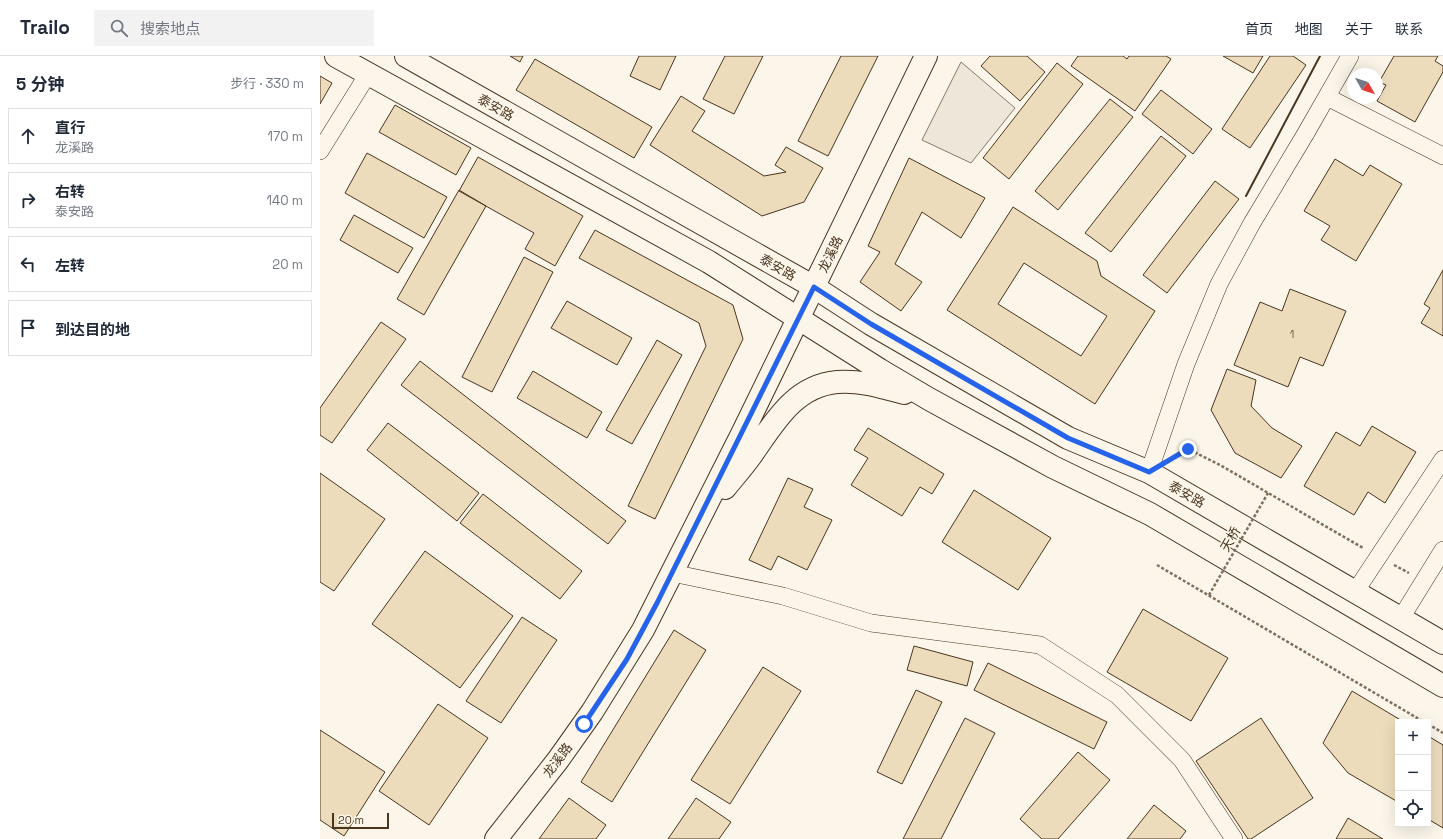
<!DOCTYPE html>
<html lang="zh">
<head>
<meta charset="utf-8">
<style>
	:root { --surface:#fff; --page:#f2f2f3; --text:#1f2937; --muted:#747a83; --line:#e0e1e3 }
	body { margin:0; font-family:"Space Grotesk","Noto Sans SC",sans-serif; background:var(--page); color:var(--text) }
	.controls { position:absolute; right:12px; bottom:12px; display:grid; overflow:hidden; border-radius:0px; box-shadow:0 4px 16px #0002 }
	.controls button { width:36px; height:36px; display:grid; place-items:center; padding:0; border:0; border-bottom:1px solid var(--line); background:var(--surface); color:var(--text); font:20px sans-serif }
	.compass { position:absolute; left:1027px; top:12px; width:36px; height:36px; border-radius:50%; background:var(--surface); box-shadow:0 4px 16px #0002; rotate:129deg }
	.scale { position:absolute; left:12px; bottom:10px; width:57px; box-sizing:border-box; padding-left:4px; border:2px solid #4a3520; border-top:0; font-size:11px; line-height:14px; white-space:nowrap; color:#4a3520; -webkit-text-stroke:3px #fbf6e9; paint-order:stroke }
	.stop { position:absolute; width:12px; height:12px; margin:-9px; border:3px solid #2563eb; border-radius:50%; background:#fff }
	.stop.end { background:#2563eb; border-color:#fff; box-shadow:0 1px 4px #0008 }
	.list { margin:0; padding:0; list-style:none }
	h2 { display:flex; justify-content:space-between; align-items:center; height:52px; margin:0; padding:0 16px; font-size:17px }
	h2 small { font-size:13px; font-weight:400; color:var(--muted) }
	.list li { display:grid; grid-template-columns:26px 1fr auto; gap:12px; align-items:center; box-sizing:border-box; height:56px; margin:0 8px 8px; padding:0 8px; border:1px solid var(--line); border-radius:0px }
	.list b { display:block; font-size:15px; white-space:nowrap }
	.list p { margin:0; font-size:13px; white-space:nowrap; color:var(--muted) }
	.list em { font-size:13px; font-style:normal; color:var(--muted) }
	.icon { flex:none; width:22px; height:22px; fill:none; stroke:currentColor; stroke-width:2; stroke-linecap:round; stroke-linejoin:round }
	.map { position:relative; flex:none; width:1123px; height:783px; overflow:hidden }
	header { display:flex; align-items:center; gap:24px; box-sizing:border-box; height:56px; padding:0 20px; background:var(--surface); border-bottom:1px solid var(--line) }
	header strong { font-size:19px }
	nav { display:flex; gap:22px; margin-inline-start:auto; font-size:14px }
	.search { width:280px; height:36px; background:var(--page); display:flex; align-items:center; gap:10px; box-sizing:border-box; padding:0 14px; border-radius:0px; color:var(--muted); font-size:15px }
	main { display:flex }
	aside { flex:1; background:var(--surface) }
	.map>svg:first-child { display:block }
	.parking { fill:#ede7d9; stroke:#887966 }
	.building { fill:#ecdcbc; stroke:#4a3520; fill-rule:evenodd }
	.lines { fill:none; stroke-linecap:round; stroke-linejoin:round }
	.street-casing { stroke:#4a3520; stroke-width:18 }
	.secondary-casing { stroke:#4a3520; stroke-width:24 }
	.path { stroke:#7f6f5c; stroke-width:2.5; stroke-dasharray:3 2; stroke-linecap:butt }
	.street { stroke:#fbf6e9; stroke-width:17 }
	.secondary { stroke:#fbf6e9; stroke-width:22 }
	.path-bridge { stroke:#7f6f5c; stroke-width:2.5; stroke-dasharray:3 2; stroke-linecap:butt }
	.wall { stroke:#4a3520; stroke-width:2 }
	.route { stroke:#2563eb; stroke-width:5 }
	.labels { text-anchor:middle; stroke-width:3; stroke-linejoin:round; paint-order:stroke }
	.number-label { font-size:11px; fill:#725f47 }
	.street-label { font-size:13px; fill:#4a3520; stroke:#fbf6e9 }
</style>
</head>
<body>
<header>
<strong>Trailo</strong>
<div class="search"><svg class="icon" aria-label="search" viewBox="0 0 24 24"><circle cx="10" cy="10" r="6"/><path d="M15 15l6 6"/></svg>搜索地点</div>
<nav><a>首页</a><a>地图</a><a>关于</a><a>联系</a></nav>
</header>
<main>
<aside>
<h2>5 分钟<small>步行 · 330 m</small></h2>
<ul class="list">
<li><svg class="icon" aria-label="ahead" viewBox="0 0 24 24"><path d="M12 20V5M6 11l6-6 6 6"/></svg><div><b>直行</b><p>龙溪路</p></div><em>170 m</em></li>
<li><svg class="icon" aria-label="right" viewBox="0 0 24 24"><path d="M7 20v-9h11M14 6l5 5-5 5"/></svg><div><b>右转</b><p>泰安路</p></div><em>140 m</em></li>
<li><svg class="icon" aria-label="left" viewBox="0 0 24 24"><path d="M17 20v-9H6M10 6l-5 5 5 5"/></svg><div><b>左转</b></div><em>20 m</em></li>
<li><svg class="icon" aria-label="arrive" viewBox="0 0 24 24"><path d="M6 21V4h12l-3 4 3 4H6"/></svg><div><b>到达目的地</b></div></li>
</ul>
</aside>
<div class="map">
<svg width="1123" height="783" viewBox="0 0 1123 783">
	<rect width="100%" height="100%" fill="#fbf6e9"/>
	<path class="parking" d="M641,6L695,52L651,107L602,84Z"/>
	<path class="building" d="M190,0H203L200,6Z
		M319,0H356L340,34L310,20Z
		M405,0H443L414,58L383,43Z
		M521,0H558L508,100L478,85Z
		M670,0H707L725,16L700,45L661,10Z
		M758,0H803L807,3L809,0H846L851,3L815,55L751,10Z
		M903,0H943L933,17Z
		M950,0H973L986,9L930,92L902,73Z
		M1074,0H1118L1115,5L1123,10V16L1095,66L1057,45L1066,29L1059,26Z
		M215,3L332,71L314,102L196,34Z
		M737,7L763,28L689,123L663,102Z
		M0,20L12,27L0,48Z
		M841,34L892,73L873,98L822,58Z
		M361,40L385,55L372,75L444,120L466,116L455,109L466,91L503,112L484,146L442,160L330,89Z
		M790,43L813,61L738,154L715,135Z
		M75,49L151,92L136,119L59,76Z
		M841,80L866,100L791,196L765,177Z
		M47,97L127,141L104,182L25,137Z
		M158,101L263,160L235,210L205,193L214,177L139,135Z
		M589,102L665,142L641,182L602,156L575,208L602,226L581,255L540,226L560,196L548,190Z
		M1015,103L1043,120L1050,109L1082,128L1036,205L1001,184L1010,170L984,155Z
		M895,125L919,143L847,237L823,219Z
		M139,134L166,150L104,259L77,243Z
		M693,151L777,205L781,220L835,255L775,348L627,254ZM704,207L787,260L761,300L678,248Z
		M34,159L93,192L78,217L20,184Z
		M275,174L413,249L423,283L335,463L308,450L386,290L379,267L259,202Z
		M204,201L233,216L172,336L142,321Z
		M1123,214V280L1101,267L1110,252L1104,248Z
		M970,233L1026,255L1003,310L980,301L968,331L914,309L940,246L962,255Z
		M247,245L312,282L297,309L231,272Z
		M61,266L86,283L12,387L0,379V352Z
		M337,284L362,299L312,388L286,374Z
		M100,305L306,465L288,488L81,329Z
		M907,313L936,324L931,350L952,372L982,390L961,422L915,397L891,354Z
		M213,315L282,356L267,382L197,342Z
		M68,367L159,437L137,465L47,394Z
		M1052,370L1096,396L1065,447L1048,436L1034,459L984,430L1016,376L1040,390Z
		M548,372L624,418L612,438L600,431L582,460L531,429L548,402L534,394Z
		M0,417L65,463L14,535L0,526Z
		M468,422L493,433L484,451L512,464L487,514L458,500L451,514L429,504Z
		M654,434L731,482L698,534L622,486Z
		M163,438L262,515L240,543L140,467Z
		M105,495L193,560L140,632L52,568Z
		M823,553L908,602L871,665L787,616Z
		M202,561L237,584L181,667L146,645Z
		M354,574L386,594L292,746L261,726Z
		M594,590L653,606L647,630L587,614Z
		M668,607L787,666L774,693L654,634Z
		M443,611L481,635L410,748L371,724Z
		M596,634L622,646L582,728L557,716Z
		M1032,635L1084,666H1078V746L1028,717L1003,687Z
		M118,648L168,682L109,769L59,735Z
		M645,662L675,677L621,783H583Z
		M941,662L993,742L931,783H928L876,705Z
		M0,674L65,716L24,780L0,764Z
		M1108,680L1123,689V772L1108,763Z
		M758,696L790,724L738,783H722L700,763Z
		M249,742L286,769L276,783H219Z
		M376,742L411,766L399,783H348Z
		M834,749L866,775L860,783H807Z
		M1028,762L1063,783H1016Z"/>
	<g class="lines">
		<defs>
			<path id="street" d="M1007,41L1123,100
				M0,95L48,18
				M829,416L866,308L899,228L932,167L986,77L1030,0
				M352,517L463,540L551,567L720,589L797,639L862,704L914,783
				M1035,536L1123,403
				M1081,562L1123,494"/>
			<path id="secondary" d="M16,0L389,206L560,314L609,343L733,411L830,458L1123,630
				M86,0L494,231L551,268L748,382L829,416L1123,587
				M405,432C413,422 422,412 430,401C453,369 473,330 517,326C540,324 562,331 584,337
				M176,783L238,704L272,656L323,574L423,376L606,0"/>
		</defs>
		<use href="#street" class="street-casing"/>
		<use href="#secondary" class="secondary-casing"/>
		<path class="path" d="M853,402L868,393L900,409L1043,492
			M837,509L1104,666
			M1074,509L1089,517
			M1108,668L1123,677"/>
		<use href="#street" class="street"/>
		<use href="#secondary" class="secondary"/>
		<path class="path-bridge" d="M889,539L948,437"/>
		<path class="wall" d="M926,140L1000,0"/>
	</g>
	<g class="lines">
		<path class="route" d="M264,668L307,603L337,547L494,231L551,268L748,382L829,416L868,393"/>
	</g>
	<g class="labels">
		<g class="number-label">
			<text x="972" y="282">1</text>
		</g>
		<g class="street-label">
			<text transform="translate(176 51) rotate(30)" y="5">泰安路</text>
			<text transform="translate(510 198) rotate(-64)" y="5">龙溪路</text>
			<text transform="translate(458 211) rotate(30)" y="5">泰安路</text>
			<text transform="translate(867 438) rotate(30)" y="5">泰安路</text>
			<text transform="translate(910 483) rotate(-60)" y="5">天桥</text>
			<text transform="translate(237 704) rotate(-53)" y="5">龙溪路</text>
		</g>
	</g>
</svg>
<div class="controls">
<button>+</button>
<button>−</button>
<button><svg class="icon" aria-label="locate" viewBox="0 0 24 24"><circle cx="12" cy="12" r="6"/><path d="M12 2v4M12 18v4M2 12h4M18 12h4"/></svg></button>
</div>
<svg class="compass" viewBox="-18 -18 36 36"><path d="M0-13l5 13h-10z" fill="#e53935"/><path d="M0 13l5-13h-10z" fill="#747a83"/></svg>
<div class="scale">20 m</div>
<div class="stop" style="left:264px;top:668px"></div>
<div class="stop end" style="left:868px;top:393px"></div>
</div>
</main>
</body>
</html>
